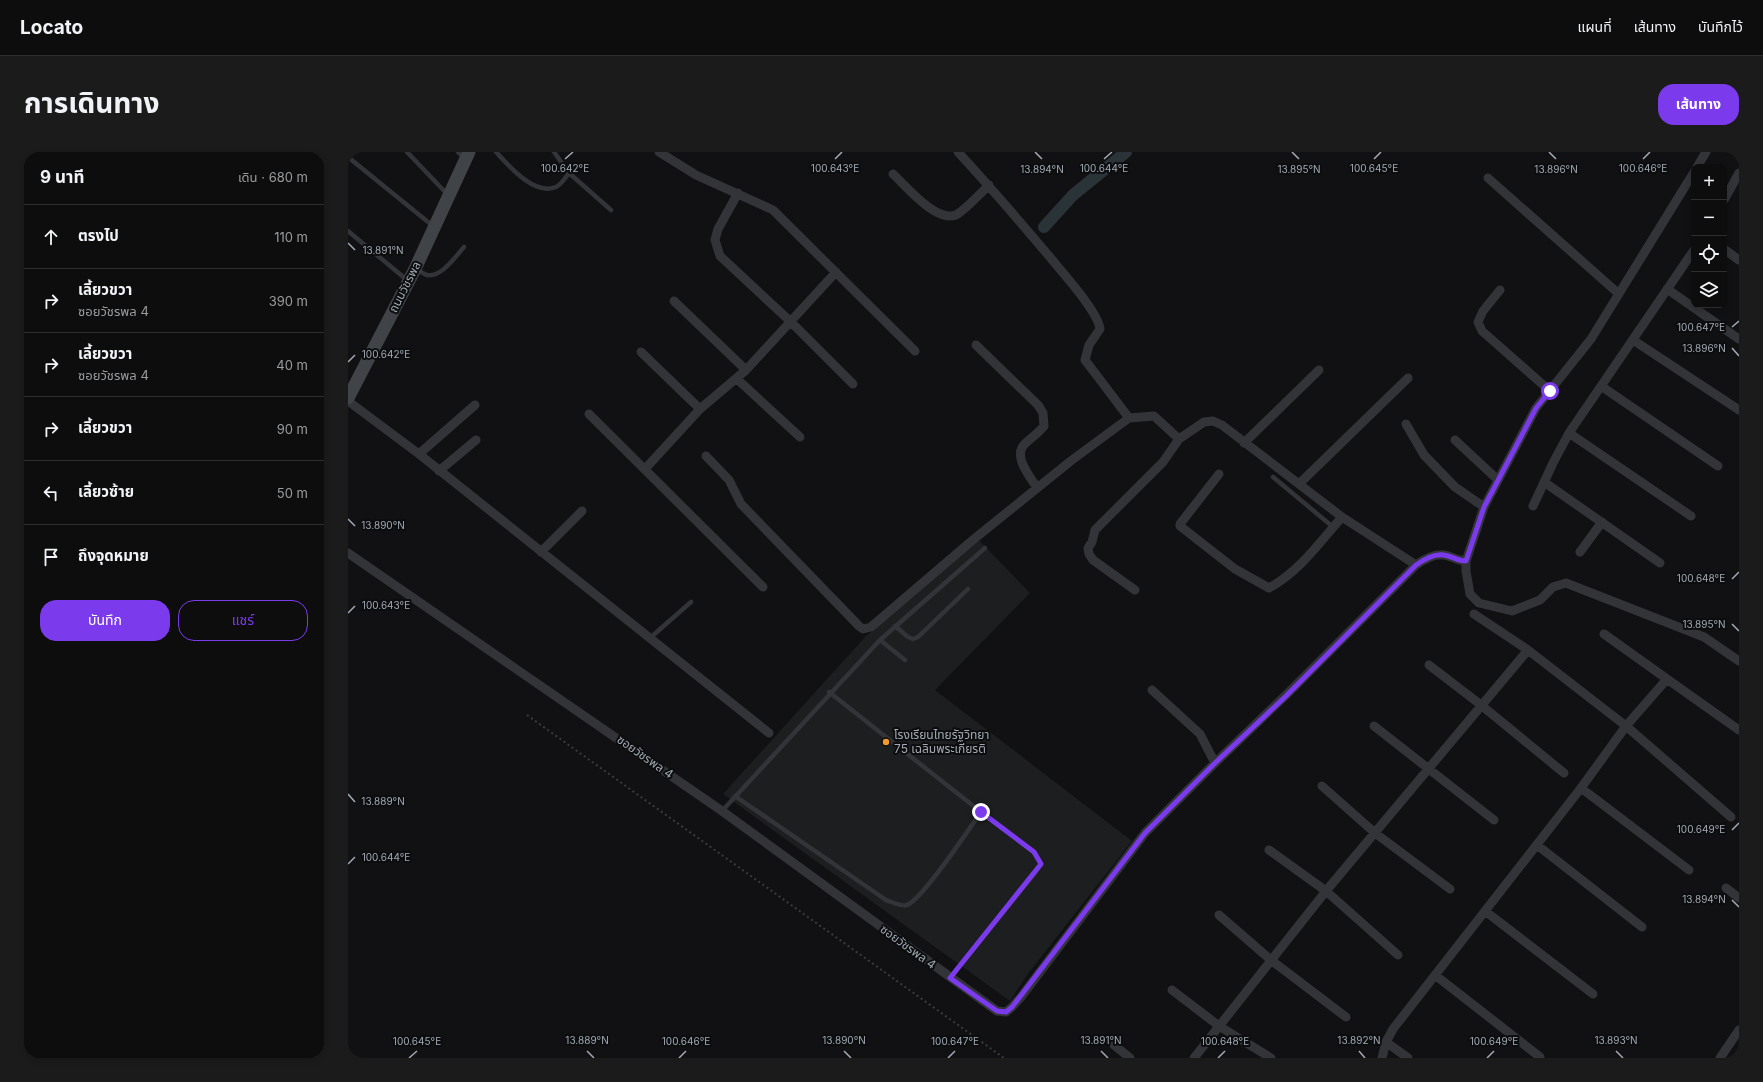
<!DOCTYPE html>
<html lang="th">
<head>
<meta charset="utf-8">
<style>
	:root { --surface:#0d0d0e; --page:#1b1b1c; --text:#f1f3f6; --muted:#9a9c9e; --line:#2d2d2e; --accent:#7c3aed }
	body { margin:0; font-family:Inter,"Noto Sans Thai",sans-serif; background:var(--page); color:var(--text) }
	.controls { position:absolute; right:12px; top:12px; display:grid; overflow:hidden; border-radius:8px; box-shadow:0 2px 6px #0003 }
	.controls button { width:36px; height:36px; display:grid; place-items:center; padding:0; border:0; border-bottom:1px solid var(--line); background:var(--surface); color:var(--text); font:20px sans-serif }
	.stop { position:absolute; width:12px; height:12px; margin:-9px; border:3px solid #7c3aed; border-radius:50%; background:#fff }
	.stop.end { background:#7c3aed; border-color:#fff; box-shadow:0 1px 4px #0008 }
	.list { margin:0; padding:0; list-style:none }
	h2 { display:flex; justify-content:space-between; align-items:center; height:52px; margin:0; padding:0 16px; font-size:17px }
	h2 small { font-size:13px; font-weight:400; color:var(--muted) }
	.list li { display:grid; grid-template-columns:26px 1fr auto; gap:12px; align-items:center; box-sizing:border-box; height:64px; padding:0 16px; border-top:1px solid var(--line) }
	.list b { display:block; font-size:15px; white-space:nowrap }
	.list p { margin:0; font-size:13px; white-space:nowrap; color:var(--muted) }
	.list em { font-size:13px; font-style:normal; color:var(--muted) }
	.actions { display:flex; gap:8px; padding:12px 16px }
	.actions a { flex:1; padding:9px 0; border:1px solid var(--accent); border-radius:16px; text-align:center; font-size:14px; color:var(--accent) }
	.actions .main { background:var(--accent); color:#fff }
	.icon { flex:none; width:22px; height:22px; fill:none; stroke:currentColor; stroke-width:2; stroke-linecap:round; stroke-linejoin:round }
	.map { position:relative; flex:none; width:1391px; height:906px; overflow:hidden; border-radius:16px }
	header { display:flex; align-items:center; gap:24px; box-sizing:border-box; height:56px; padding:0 20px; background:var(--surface); border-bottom:1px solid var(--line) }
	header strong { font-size:19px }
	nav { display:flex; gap:22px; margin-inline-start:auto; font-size:14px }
	.intro { display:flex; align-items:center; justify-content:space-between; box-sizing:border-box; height:96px; padding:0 24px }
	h1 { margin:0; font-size:28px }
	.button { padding:10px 18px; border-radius:16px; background:var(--accent); color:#fff; font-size:14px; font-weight:700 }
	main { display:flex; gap:24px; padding:0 24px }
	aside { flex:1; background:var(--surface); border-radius:16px; box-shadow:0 2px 6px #0003 }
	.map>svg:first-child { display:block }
	.built { fill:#1d1e20 }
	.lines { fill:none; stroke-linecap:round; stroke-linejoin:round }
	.canal { stroke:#2a3438; stroke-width:12 }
	.path { stroke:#383b3f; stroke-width:2; stroke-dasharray:2 3; stroke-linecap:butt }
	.lane { stroke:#323438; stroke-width:4.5 }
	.street { stroke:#323438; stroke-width:9 }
	.secondary { stroke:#404348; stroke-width:13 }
	.route { stroke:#7c3aed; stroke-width:5 }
	.ticks { fill:none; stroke:#a3aab4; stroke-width:1.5 }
	.poi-dot { fill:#f3992a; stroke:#0c0d0e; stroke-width:1.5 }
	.labels { text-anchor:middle; stroke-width:4; stroke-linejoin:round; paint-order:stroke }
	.street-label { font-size:12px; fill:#a3aab4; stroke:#0c0d0e }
	.poi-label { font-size:12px; fill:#a3aab4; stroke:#0c0d0e; text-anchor:start }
	.ticks-label { font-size:10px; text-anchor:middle; fill:#a3aab4; stroke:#0c0d0e; stroke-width:4; stroke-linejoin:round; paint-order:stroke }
</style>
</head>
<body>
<header>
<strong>Locato</strong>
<nav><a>แผนที่</a><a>เส้นทาง</a><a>บันทึกไว้</a></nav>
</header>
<div class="intro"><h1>การเดินทาง</h1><a class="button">เส้นทาง</a></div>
<main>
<aside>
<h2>9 นาที<small>เดิน · 680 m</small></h2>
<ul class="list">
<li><svg class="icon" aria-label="ahead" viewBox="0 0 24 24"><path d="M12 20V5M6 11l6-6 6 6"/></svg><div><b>ตรงไป</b></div><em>110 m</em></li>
<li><svg class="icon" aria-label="right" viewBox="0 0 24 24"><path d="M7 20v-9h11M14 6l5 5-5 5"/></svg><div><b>เลี้ยวขวา</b><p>ซอยวัชรพล 4</p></div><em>390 m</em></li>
<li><svg class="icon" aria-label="right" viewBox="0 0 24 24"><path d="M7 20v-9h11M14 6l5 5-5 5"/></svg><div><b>เลี้ยวขวา</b><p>ซอยวัชรพล 4</p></div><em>40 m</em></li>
<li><svg class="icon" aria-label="right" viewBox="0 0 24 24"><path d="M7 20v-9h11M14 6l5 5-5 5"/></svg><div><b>เลี้ยวขวา</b></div><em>90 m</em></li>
<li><svg class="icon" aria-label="left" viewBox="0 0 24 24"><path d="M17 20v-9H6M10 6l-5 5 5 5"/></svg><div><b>เลี้ยวซ้าย</b></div><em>50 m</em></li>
<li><svg class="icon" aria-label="arrive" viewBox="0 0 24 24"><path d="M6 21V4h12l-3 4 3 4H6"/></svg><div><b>ถึงจุดหมาย</b></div></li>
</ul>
<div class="actions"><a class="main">บันทึก</a><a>แชร์</a></div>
</aside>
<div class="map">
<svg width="1391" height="906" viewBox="0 0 1391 906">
	<rect width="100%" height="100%" fill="#111113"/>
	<path class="built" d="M631,388L682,441L587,538L784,689L679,823L662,849L375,642L517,485Z"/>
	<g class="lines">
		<path class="canal" d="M696,75L725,43L778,0"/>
		<path class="path" d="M179,563L656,906"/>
		<path class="lane" d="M59,0L100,43
			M110,0L117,7
			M148,0C161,14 186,44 208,35C213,33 218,25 221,21L206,0
			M0,5L85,74
			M221,21L263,58
			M0,79L59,128
			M68,117C72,119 76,122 79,123C93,126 108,104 116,95
			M925,325L985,375
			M547,474L560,485L565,487L570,485L620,437
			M302,486L343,450
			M532,488L557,508
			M481,540L633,660L686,700L693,712L687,721L602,826
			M387,644L538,748C544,750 553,755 559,753C574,748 621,677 633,660
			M374,659L532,488L637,396"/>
		<path class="street" d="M311,0L348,23L425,58L567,199
			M610,0C643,36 675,73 706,110C718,125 750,160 752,177L741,193L737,208L781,266
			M1349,15L1358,0
			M1346,20L1243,187L1188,256L1136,355L1118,409V419L1122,442L1131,451L1164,459L1192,448L1205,435L1218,431L1356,485L1391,509
			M545,22C558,34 588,71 608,63C616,59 634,40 641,33
			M1140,26L1271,142
			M390,41L370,77L367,88L372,104L443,170L505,232
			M1376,48L1391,21
			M1376,97L1391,108
			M1319,137L1391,187
			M1152,138L1135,159L1130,170L1134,179L1202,239
			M326,149L398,218
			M1285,188L1391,258
			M628,193L690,253L695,261L696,274C690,282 681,287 675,294C666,306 683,326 689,336
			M293,200L352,257
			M389,227L452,285
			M1253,234L1370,314
			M0,249L71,302L421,581
			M241,262L415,435
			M1058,272L1076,303L1107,335L1136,355
			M1221,281L1343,364
			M1107,288L1150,328
			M896,291L971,218
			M71,302L127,253
			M358,304L381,328L393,352L511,474L515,477L523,475L626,387L724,308L781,266L806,264L831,287
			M297,317L352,257L398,218L488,120
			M91,319L128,288
			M871,322L832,372V374L887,417L921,436C951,420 972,390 994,365
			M1196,330L1312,411
			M951,332L1060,226
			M1185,354L1205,311L1221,281L1346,98
			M193,400L234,359
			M1232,400L1254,370
			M0,401L374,659L649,859L658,860L664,855L673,845L797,681L867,611L938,543L1068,413C1075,408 1086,401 1096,403C1104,404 1109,409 1118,409
			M787,438L745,408L741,402L740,396L744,390L747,378L815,310L831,287L856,270L865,269L874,273L994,365L1068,413
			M1126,462L1180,498
			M1256,482L1319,527
			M1081,513L1133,553L1216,621
			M804,538L852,582L867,611
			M1026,574L1146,668
			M974,634L1027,681L1102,737
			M1233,636L1341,718
			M1189,693L1294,775
			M921,698L978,739L1050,803
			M1378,736L1391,746
			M1137,759L1245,842
			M871,763L923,808L998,865
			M1087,823L1192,905
			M824,838L871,874L923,906
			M1038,890L1060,906
			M766,893L782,906
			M846,906L978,739L1180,498L1278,574L1383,665
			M1034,906L1038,890L1045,877L1233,636L1278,574L1319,527L1391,578
			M1372,906L1391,878"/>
		<path class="secondary" d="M0,246L67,117L121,0"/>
	</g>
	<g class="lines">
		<path class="route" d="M633,660L686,700L693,712L602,826L649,859L658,860L664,855L797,681L867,611L938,544L1068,413C1075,408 1086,401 1096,403C1104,404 1109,409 1118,409L1136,355L1188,256L1202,239"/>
	</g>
	<path class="ticks" d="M687,0L694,7M944,0L951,7M1201,0L1208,7M217,7L225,0M487,7L494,0M756,7L764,0M1026,7L1033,0M1295,7L1302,0M0,91L7,98M1384,175L1391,169M1384,196L1391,204M0,210L7,203M0,367L7,374M1384,427L1391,420M0,461L7,454M1384,472L1391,479M0,642L7,650M1384,678L1391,671M0,712L7,705M1384,748L1391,755M239,899L246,906M496,899L503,906M753,899L760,906M1011,899L1017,906M1268,899L1275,906M61,906L69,899M331,906L338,899M600,906L607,899M870,906L877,899M1139,906L1146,899"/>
	<circle class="poi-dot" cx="538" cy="590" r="4"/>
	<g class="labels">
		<g class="street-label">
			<text transform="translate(57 135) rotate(-63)" y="4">ถนนวัชรพล</text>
			<text transform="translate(297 605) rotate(35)" y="4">ซอยวัชรพล 4</text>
			<text transform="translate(560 795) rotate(36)" y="4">ซอยวัชรพล 4</text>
		</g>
		<g class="poi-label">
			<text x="546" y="587">โรงเรียนไทยรัฐวิทยา<tspan x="546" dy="14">75 เฉลิมพระเกียรติ</tspan></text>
		</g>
	</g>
	<g class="ticks-label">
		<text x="217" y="20">100.642°E</text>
		<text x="487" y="20">100.643°E</text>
		<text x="756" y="20">100.644°E</text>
		<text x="1026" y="20">100.645°E</text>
		<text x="1295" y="20">100.646°E</text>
		<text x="694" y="21">13.894°N</text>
		<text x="951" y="21">13.895°N</text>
		<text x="1208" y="21">13.896°N</text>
		<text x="35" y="102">13.891°N</text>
		<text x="1353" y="179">100.647°E</text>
		<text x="1356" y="200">13.896°N</text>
		<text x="38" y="206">100.642°E</text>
		<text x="35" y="377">13.890°N</text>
		<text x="1353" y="430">100.648°E</text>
		<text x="38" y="457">100.643°E</text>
		<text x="1356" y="476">13.895°N</text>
		<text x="35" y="653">13.889°N</text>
		<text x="1353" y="681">100.649°E</text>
		<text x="38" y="709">100.644°E</text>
		<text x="1356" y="751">13.894°N</text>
		<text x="239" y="892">13.889°N</text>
		<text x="496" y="892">13.890°N</text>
		<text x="753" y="892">13.891°N</text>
		<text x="1011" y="892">13.892°N</text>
		<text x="1268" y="892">13.893°N</text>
		<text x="69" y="893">100.645°E</text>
		<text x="338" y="893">100.646°E</text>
		<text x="607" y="893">100.647°E</text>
		<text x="877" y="893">100.648°E</text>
		<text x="1146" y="893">100.649°E</text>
	</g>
</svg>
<div class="controls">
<button>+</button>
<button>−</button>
<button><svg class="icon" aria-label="locate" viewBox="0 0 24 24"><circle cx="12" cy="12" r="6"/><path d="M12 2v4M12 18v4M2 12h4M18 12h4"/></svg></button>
<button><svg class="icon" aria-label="layers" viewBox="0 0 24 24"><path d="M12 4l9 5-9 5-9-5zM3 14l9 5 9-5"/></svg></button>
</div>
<div class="stop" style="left:1202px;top:239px"></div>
<div class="stop end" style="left:633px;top:660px"></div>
</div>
</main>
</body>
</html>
